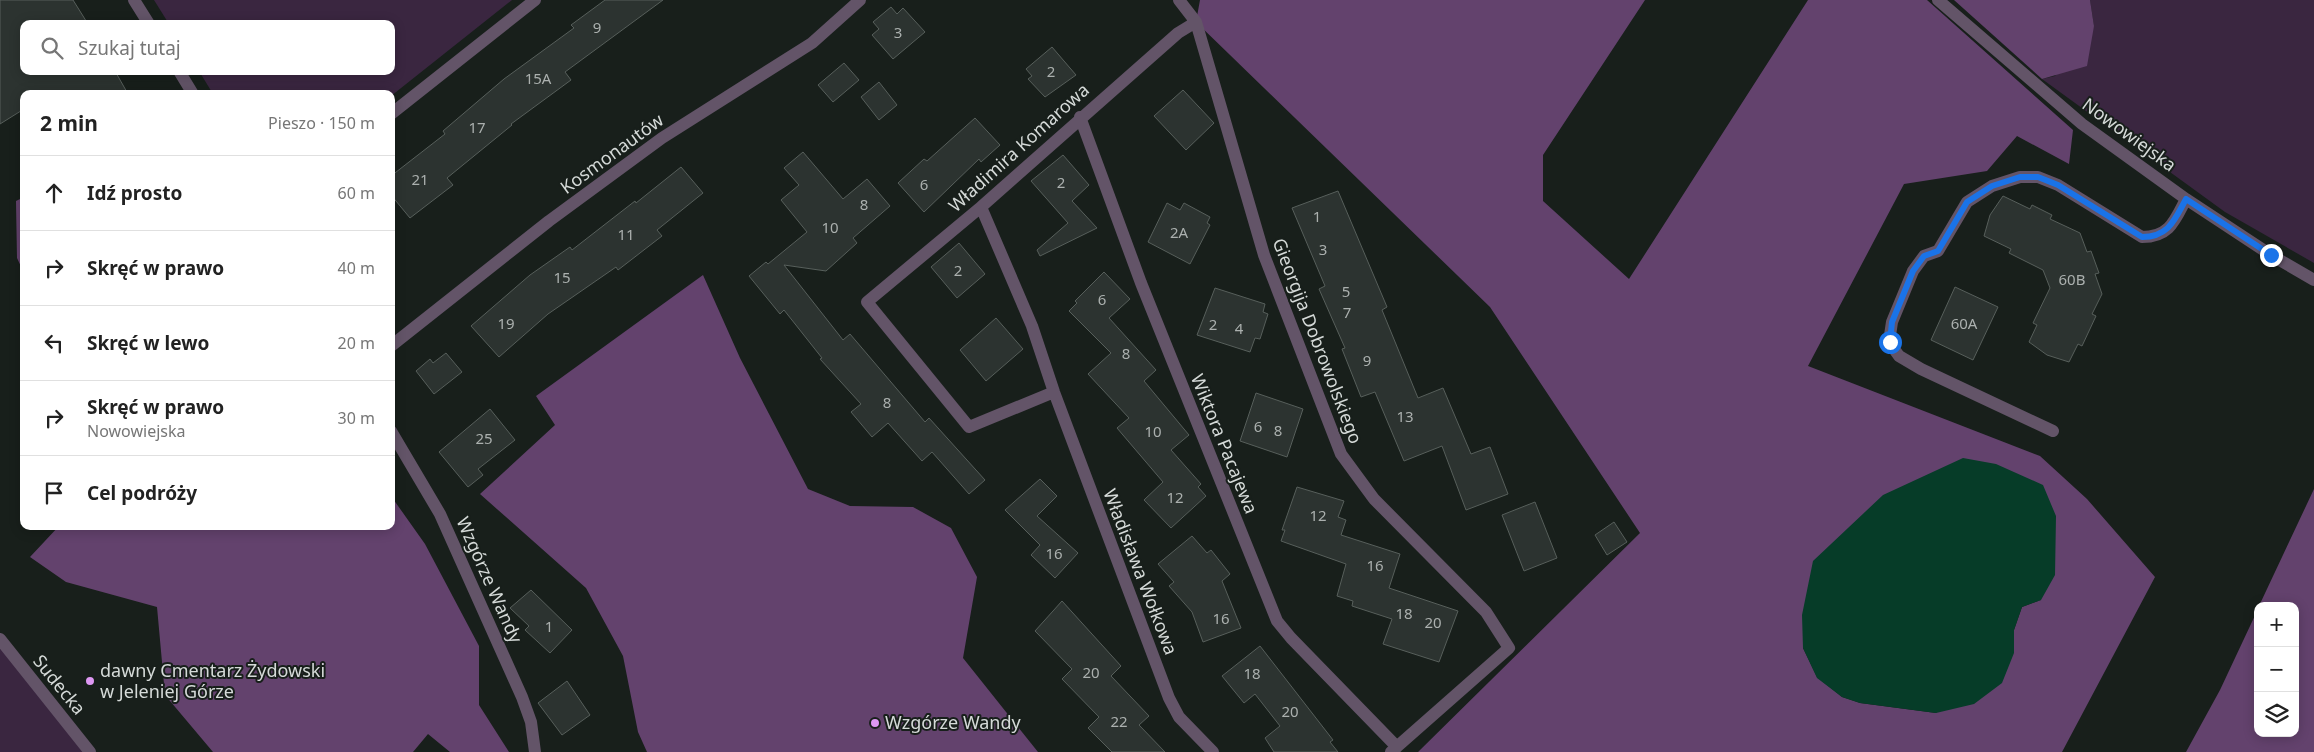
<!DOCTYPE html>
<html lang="pl">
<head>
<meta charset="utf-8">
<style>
	:root { --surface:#fff; --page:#f2f2f2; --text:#222; --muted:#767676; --line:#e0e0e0 }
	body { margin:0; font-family:"Noto Sans",sans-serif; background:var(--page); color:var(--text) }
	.controls { position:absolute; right:15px; bottom:15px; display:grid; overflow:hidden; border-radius:10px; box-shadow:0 2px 12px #0003 }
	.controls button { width:45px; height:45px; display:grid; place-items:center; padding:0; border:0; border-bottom:1px solid var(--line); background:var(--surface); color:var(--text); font:25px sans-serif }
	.stop { position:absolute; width:15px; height:15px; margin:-11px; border:4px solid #1a73e8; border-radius:50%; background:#fff }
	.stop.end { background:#1a73e8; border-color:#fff; box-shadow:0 1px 5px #0008 }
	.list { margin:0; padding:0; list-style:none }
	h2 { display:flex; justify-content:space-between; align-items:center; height:65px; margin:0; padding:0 20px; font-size:21px }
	h2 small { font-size:16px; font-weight:400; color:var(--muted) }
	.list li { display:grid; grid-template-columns:32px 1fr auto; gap:15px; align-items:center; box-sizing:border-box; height:75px; padding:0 20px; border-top:1px solid var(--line) }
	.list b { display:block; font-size:19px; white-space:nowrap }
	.list p { margin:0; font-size:16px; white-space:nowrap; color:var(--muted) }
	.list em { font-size:16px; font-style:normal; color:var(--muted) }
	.icon { flex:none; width:28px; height:28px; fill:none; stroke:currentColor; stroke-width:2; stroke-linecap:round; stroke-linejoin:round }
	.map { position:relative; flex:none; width:2314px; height:752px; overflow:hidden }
	.search { position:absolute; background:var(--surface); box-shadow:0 2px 12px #0003; left:20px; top:20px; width:375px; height:55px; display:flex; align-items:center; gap:12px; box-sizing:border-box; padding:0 18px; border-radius:10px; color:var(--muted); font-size:19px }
	.panel { position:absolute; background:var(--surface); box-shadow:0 2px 12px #0003; left:20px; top:90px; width:375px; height:440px; border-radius:10px }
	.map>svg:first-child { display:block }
	.green { fill:#3a2640 }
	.forest { fill:#63426d; fill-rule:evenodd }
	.water { fill:#063c28 }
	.building { fill:#2c3330; stroke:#575f5b }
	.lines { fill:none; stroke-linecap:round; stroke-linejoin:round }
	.minor { stroke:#635468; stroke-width:12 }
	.route { stroke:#1a73e8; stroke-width:6 }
	.poi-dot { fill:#de98f3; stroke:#181f1b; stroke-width:2 }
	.labels { text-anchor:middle; stroke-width:4; stroke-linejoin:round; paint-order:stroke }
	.number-label { font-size:15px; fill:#abb0ae }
	.street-label { font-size:18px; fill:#d5dad8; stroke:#181f1b }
	.poi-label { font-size:18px; fill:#d5dad8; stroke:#181f1b; text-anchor:start }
</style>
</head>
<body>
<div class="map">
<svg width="2314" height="752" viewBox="0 0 2314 752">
	<rect width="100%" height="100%" fill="#181f1b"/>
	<path class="green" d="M154,0H512L391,96V94H213L199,71H391V24H169Z
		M2090,0H2314V263L2225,212L2042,79L2055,76L2094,26Z
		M0,639L90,752H0Z"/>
	<path class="forest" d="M1200,0H1645L1543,155V201L1629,279L1808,0H1927L2073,130L2069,164L2017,136L1987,171L1904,184L1808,366L2040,456L2087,499L2155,577L2062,752H1418L1640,533L1490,307L1196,22ZM2041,600L2022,607L2014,630L1936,713L1860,703L1842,697L1817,677L1803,648Z
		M1954,0H2090L2094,26L2087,66L2042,79Z
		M24,197V273L17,258L16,201Z
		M703,275L740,358L808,489L850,506L913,507L951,528L977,577L963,658L1038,752H647L638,732L623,656L586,588L480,494L555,425L536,396Z
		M2314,489V752H2186L2220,690L2258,609V733H2295V606H2259Z
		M391,496L425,544L479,646V705L509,752H450L428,734L413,752H213L165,695L157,607L66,582L30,557L59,526H391Z"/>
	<path class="water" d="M1963,458L1996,464L2043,485L2056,516L2055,575L2041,600L2022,607L2014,630V653L2002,683L1974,704L1936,713L1860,703L1842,697L1817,678L1803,648L1802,615L1813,561L1883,495Z"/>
	<path class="building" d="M0,0H73L88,24H24V71H115L128,94H24V109L0,124Z
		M605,0H663L565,72L571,80L511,124L512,125L447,178L453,185L410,218L391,195V176L445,134L443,131L504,79L574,28L571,25Z
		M891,7L897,14L903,8L925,32L893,59L872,35L879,29L873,22Z
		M1052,47L1076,75L1045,97L1028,79L1032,76L1026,69Z
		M844,63L859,80L833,102L818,85Z
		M879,82L897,105L879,120L861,97Z
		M1183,90L1214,123L1186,150L1154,116Z
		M975,118L1000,145L981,162L979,159L924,212L898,183L924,159L927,161Z
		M803,152L843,199L867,179L890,206L853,238L857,243L826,271L784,265L843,340L850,334L925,422L929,418L985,480L969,494L932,452L922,461L888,423L872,437L851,412L861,404L820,359L822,358L784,310L780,314L749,276L766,262L768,264L807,232L781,200L799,185L784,168Z
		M1063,155L1089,185L1072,201L1097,228L1040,256L1037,250L1068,223L1031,181Z
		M681,167L703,193L657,230L662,236L618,270L616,267L548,314L499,357L471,326L530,275L570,247L572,250L635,201L636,203Z
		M1338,191L1387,307L1382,310L1418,398L1443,388L1471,454L1490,447L1508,494L1466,510L1442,446L1404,461L1375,392L1361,397L1342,349L1345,348L1319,289L1325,286L1292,208Z
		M2003,196L2030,209L2032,205L2052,215L2050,219L2080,233L2087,252L2091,251L2099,273L2095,274L2102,294L2092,314L2096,316L2082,346L2078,344L2069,362L2047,355L2029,342L2037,325L2033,323L2050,288L2043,270L2009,253L2011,249L1984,236L1990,215Z
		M1167,203L1180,210L1184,203L1210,217L1207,223L1210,225L1190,264L1148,242Z
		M959,243L985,274L957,298L931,267Z
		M1104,272L1130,299L1109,318L1156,370L1144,381L1189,435L1171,450L1201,484L1198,487L1206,496L1171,528L1144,500L1163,482L1117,428L1129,418L1088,374L1111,353L1069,311L1077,303L1075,301Z
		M1955,287L1998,307L1973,360L1931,340Z
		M1215,288L1265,304L1263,312L1268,314L1260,339L1255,338L1250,352L1197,335Z
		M996,318L1023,349L986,381L960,350Z
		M446,353L462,372L434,394L416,371L430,359L433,363Z
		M1256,393L1303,409L1287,457L1240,441Z
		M490,409L515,440L478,469L483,475L468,487L439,452Z
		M1040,479L1057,496L1037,516L1078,553L1055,578L1031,555L1040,545L1005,510Z
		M1297,487L1344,501L1338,517L1346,520L1341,535L1400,554L1389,588L1458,611L1439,662L1383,644L1392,619L1352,606L1353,601L1337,596L1346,564L1281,541L1285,530H1282Z
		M1535,502L1557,558L1524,571L1502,515Z
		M1614,522L1627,542L1607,555L1595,535Z
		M1192,536L1207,553L1211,550L1230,574L1222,581L1241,628L1203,642L1192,612L1169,586L1174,582L1158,564Z
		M531,590L572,630L550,653L525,630L529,626L510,608Z
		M1062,601L1121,666L1111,676L1149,716L1139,725L1165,752H1112L1088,728L1099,717L1062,679L1072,669L1035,631Z
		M1260,646L1333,740L1330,742L1338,752H1274L1265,738L1280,726L1255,694L1244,703L1222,676Z
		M567,681L590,715L562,735L538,703Z"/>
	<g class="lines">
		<path class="minor" d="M134,0L149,24
			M1179,0L1196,22L1264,255L1341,454L1374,499L1486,612L1509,648L1391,752
			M1938,0L2082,124L2186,199L2271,255L2314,280
			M179,71L193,94
			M391,114L535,0
			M1080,117L1141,283L1277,621L1291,638L1397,747
			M981,207L1032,326L1054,392L1169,698L1179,717L1213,752
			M391,346L549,221L662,138L812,43L860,0
			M1054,392L969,427L867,302L981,207L1178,33L1196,22
			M391,431L440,514L522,697L531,722L535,752
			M2053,431L1921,369L1899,356L1889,342L1892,322L1913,271L1924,256L1938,251L1967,202L1992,186L2020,177H2038L2058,185L2142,237C2170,237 2175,220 2186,199
			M0,639L90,752"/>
	</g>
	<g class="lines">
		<path class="route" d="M1890,342L1892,322L1913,271L1924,256L1938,251L1967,202L1992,186L2020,177H2038L2058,185L2142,237C2169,237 2175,219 2186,199L2271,255"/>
	</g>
	<g class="poi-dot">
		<circle cx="90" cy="681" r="5"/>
		<circle cx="875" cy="723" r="5"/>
	</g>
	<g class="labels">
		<g class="number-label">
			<text x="597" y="33">9</text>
			<text x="898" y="38">3</text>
			<text x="1051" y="77">2</text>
			<text x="538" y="84">15A</text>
			<text x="477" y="133">17</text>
			<text x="420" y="185">21</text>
			<text x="1061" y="188">2</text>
			<text x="924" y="190">6</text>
			<text x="864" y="210">8</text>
			<text x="1317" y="222">1</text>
			<text x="830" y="233">10</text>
			<text x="1179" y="238">2A</text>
			<text x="626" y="240">11</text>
			<text x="1323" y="255">3</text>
			<text x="958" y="276">2</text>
			<text x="562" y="283">15</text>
			<text x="2072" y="285">60B</text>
			<text x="1346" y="297">5</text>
			<text x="1102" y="305">6</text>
			<text x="1347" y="318">7</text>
			<text x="506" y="329">19</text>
			<text x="1964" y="329">60A</text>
			<text x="1213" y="330">2</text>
			<text x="1239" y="334">4</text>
			<text x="1126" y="359">8</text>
			<text x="1367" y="366">9</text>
			<text x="887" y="408">8</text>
			<text x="1405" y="422">13</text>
			<text x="1258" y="432">6</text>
			<text x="1278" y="436">8</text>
			<text x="1153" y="437">10</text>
			<text x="484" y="444">25</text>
			<text x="1175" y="503">12</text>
			<text x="1318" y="521">12</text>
			<text x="1054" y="559">16</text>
			<text x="1375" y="571">16</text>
			<text x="1404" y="619">18</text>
			<text x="1221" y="624">16</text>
			<text x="1433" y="628">20</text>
			<text x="549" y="632">1</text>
			<text x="1091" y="678">20</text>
			<text x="1252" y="679">18</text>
			<text x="1290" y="717">20</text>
			<text x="1119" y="727">22</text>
		</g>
		<g class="street-label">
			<text transform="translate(2129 135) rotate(36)" y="6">Nowowiejska</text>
			<text transform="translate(1019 148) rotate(-42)" y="6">Władimira Komarowa</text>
			<text transform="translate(612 154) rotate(-36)" y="6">Kosmonautów</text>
			<text transform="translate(1317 341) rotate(69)" y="6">Gieorgija Dobrowolskiego</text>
			<text transform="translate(1224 444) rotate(68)" y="6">Wiktora Pacajewa</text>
			<text transform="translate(1140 572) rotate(69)" y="6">Władisława Wołkowa</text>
			<text transform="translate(489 580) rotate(66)" y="6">Wzgórze Wandy</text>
			<text transform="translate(59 685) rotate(51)" y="6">Sudecka</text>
		</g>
		<g class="poi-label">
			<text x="100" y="677">dawny Cmentarz Żydowski<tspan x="100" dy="21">w Jeleniej Górze</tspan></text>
			<text x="885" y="729">Wzgórze Wandy</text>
		</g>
	</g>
</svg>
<div class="controls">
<button>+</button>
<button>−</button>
<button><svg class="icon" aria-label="layers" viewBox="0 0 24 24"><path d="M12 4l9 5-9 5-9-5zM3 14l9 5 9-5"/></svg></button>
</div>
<div class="stop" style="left:1890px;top:342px"></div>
<div class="stop end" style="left:2271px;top:255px"></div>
<div class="search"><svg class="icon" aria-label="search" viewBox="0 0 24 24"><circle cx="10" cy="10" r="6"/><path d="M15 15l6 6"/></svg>Szukaj tutaj</div>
<section class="panel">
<h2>2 min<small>Pieszo · 150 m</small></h2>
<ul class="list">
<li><svg class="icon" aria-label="ahead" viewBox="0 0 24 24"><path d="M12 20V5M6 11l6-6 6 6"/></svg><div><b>Idź prosto</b></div><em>60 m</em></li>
<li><svg class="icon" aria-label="right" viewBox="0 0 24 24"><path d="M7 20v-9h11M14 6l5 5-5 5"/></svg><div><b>Skręć w prawo</b></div><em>40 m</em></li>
<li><svg class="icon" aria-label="left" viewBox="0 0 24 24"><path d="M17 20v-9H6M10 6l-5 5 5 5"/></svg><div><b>Skręć w lewo</b></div><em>20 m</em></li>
<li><svg class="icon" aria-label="right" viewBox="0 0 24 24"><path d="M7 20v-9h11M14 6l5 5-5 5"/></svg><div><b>Skręć w prawo</b><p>Nowowiejska</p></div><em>30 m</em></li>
<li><svg class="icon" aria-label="arrive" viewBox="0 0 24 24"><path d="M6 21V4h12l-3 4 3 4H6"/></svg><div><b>Cel podróży</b></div></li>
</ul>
</section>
</div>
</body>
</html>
